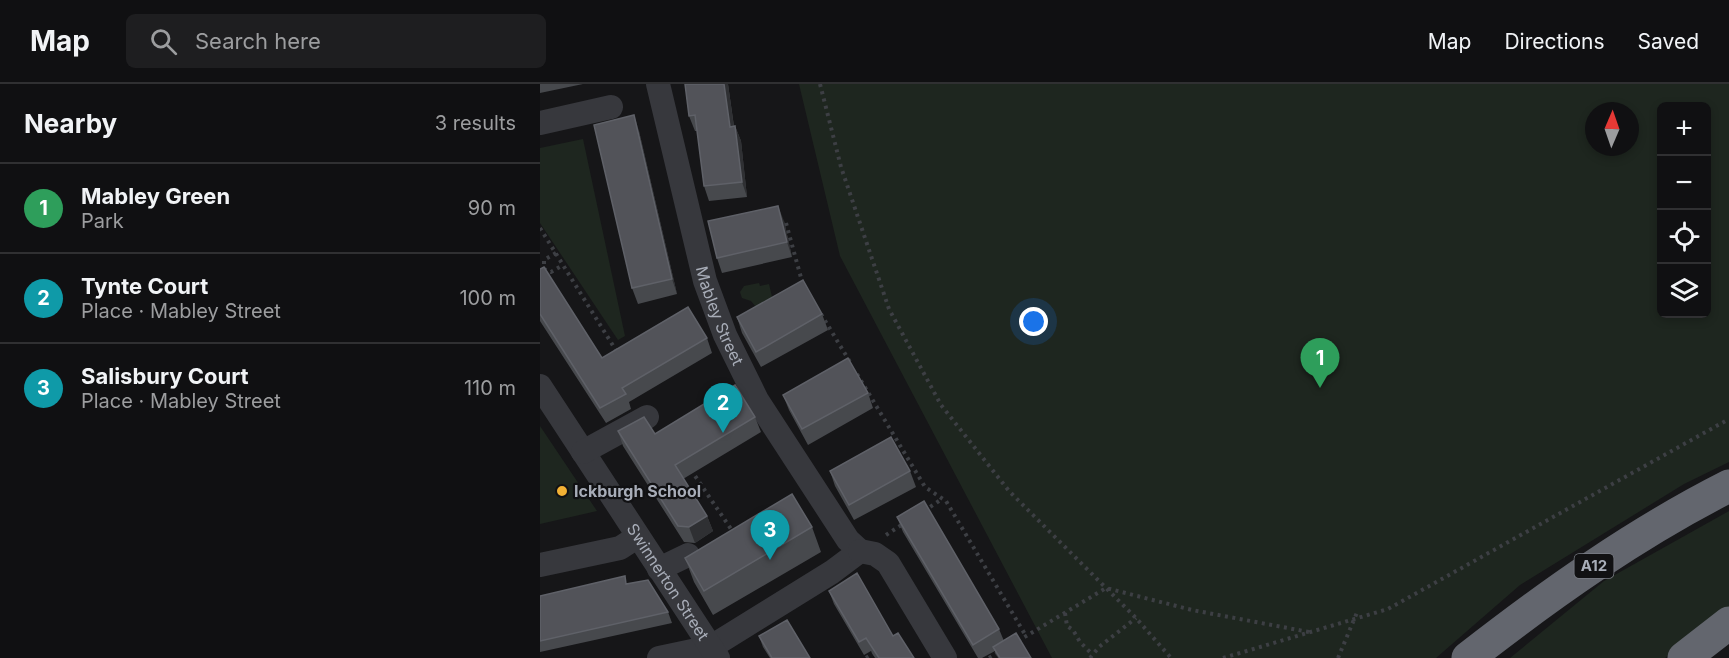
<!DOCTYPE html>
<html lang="en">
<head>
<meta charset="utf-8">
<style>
	:root { --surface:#101012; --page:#1e1e20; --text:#f1f3f6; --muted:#9c9d9f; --line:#303032; --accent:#f2b134 }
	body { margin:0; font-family:Inter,sans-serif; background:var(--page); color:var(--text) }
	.controls { position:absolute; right:18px; top:18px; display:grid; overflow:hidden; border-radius:9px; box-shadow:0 3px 9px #0003 }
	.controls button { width:54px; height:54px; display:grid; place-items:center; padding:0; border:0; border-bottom:2px solid var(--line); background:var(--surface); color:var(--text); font:30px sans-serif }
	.compass { position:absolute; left:1045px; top:18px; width:54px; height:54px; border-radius:50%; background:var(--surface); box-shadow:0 3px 9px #0003; rotate:2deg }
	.you { position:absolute; left:494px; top:238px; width:21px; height:21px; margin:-15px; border:4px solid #fff; border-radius:50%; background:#1a73e8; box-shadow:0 0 0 9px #1a73e833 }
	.badge { display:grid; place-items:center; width:39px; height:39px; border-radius:50%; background:var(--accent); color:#fff; font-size:20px; font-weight:700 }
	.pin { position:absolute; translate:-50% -50px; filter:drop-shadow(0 2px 3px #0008) }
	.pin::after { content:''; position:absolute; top:32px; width:21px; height:18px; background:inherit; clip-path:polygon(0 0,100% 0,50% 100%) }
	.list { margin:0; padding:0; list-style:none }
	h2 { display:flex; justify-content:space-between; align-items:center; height:78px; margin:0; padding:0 24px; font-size:26px }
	h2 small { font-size:20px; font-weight:400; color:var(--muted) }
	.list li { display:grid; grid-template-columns:39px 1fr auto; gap:18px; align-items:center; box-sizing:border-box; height:90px; padding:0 24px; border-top:2px solid var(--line) }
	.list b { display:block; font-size:22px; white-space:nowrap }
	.list p { margin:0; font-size:20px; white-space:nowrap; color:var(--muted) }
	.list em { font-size:20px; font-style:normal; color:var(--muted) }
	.icon { flex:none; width:33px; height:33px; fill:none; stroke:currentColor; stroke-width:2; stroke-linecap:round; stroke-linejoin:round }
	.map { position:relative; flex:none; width:1189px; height:574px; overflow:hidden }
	header { display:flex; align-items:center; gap:36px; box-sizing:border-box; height:84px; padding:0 30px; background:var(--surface); border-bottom:2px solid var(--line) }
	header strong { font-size:28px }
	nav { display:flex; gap:33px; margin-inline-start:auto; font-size:21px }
	.search { width:420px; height:54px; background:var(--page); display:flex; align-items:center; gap:15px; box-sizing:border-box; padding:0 21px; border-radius:9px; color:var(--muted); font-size:22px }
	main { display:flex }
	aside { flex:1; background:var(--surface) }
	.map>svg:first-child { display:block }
	.green { fill:#1e261f; fill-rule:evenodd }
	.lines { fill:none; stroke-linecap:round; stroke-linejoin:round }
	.path { stroke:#3d3f44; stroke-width:4; stroke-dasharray:3 4.5; stroke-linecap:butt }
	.minor { stroke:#37383d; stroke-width:24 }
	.highway { stroke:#63666e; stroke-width:33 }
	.wall { fill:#47494d }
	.shaded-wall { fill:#2f3033 }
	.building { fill:#525359; stroke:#5f6168; stroke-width:1.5 }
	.poi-dot { fill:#f2b134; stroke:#111113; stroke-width:2 }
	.labels { text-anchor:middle; stroke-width:4.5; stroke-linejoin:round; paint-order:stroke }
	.shield { fill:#111113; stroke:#7b7e86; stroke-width:1.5 }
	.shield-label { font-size:15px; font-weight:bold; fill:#a8adb8 }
	.street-label { font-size:16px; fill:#a8adb8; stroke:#111113 }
	.poi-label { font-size:16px; font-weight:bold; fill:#a8adb8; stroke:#111113; text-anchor:start }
</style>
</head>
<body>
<header>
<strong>Map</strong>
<div class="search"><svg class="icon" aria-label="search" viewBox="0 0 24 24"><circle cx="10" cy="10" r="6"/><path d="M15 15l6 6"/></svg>Search here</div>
<nav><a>Map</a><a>Directions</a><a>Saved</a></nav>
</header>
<main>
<aside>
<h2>Nearby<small>3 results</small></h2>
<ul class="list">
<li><span class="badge" style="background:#2e9e5b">1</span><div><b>Mabley Green</b><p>Park</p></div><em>90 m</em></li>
<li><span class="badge" style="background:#0f9aa8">2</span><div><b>Tynte Court</b><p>Place · Mabley Street</p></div><em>100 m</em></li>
<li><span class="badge" style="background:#0f9aa8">3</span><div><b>Salisbury Court</b><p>Place · Mabley Street</p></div><em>110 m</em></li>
</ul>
</aside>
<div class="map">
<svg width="1189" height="574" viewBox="0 0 1189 574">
	<rect width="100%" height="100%" fill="#161618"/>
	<path class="green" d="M259,0H1189V378L1144,400L980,501L896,574H512L300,172ZM1122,22H1166V230H1122ZM1054,27H1090V63H1054Z
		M43,55L85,252L78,256L0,139V64Z
		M219,199L220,202L229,200L233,217L216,223L211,217L202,214L200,208L204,202Z
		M0,342L57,427L0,440Z
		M1189,427V524L1125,574H970L1064,497Z"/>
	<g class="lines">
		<path class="path" d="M280,0L301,83L349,225L401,321L469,407L596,534L631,574
			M246,139L263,201
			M0,144L77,268
			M16,169L4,176V185L11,188L23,181
			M281,230L310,278
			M317,290L385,403L406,417L486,552
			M151,386L193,448L191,449
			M384,427L402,415
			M346,451L363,440
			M525,529L527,542L533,546L540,558L552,570
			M478,557L566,504L652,526L769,548
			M326,574L336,568
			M449,574L459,568
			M550,574L559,563L596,534
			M683,574L848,525L1189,335
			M798,574L818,526"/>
		<g class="minor">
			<path id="s1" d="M118,0L165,197L185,251L217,316L308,456L320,467L292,488L171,563L119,574"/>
			<path d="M0,39L71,23"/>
			<path id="s2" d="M0,302L178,574"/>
			<path d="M43,368L107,333"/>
			<path d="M320,467L335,470L348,479L405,574"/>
			<path d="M0,481L80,464L97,453"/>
			<path d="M119,485L148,471"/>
		</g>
		<path class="highway" d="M928,574C1010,510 1096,449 1189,402
			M1144,574L1189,539"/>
	</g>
	<path class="wall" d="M0,0H43L0,9Z
		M145,0H188L194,42H195L201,57L207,113L169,117L164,102L157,47H155L149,32Z
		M99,47L137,210L98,220L92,204Z
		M244,137L252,173L182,189L177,174Z
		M0,185L62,274L167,254L172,269L89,318L91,325L66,339L0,237Z
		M282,230L288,246L221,283L202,249L197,233Z
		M328,309L333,324L268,361L249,326L243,311Z
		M215,333L221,348L143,395L167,432L173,447L155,459L144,458L83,362L78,347L115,350Z
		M290,387H370L376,403L314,436L295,402Z
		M357,433L459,545L464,557L491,574H458L455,567L442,574H438L363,448Z
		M272,443L281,468L173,531L154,498L145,474Z
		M87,500L128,528L132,539L0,568V512Z
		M289,507L353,552L374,574H335L331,567L324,571L294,520Z
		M219,552L270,574H230L223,563Z"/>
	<path class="shaded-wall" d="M184,0H188L196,58L190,43Z
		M94,31L99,47L137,210L132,195Z
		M195,42L201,57L207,113L202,98Z
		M238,122L244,137L252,173L247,158Z
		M167,432L173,447L155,459L149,443Z"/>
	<path class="building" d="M145,0H184L190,43L195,42L202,98L164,102L155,31L149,32Z
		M94,31L132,195L92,204L54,41Z
		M238,122L247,158L177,174L168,137Z
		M4,183L62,274L148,223L167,254L82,304L86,310L60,324L0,230V185Z
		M263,196L282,230L216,268L197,233Z
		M308,274L328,309L262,345L243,311Z
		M195,301L215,333L135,381L167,432L149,443L138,442L78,347L104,333L115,350Z
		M351,353L370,387L309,421L290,387Z
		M252,410L272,443L164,507L145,474Z
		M384,417L459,545L433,561L357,433Z
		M317,489L353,552L358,549L374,574H339L326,554L319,558L289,507Z
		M85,492L86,500L108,496L128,528L0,557V512Z
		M247,536L270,574H232L219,552Z
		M476,549L491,574H460L453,563Z"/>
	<circle class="poi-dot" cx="22" cy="407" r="6"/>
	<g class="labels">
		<rect class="shield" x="1034.5" y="470" width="39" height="24" rx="4.5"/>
		<g class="shield-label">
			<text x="1054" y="487">A12</text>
		</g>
		<g class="street-label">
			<text dy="6" stroke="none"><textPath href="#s1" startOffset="240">Mabley Street</textPath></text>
			<text dy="6" stroke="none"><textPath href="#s2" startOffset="234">Swinnerton Street</textPath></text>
		</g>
		<g class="poi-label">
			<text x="34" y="413">Ickburgh School</text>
		</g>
	</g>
</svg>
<div class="controls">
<button>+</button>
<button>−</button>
<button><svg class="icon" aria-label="locate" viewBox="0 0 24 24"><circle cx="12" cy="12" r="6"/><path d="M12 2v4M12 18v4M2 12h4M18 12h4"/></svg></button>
<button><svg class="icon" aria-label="layers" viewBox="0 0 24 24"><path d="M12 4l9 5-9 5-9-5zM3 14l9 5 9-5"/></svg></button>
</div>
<svg class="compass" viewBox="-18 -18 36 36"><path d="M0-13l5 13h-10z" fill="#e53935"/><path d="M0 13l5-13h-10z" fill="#9c9d9f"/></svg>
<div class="you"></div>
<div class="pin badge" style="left:780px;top:304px;background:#2e9e5b">1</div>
<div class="pin badge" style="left:183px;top:349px;background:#0f9aa8">2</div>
<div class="pin badge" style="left:230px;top:476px;background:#0f9aa8">3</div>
</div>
</main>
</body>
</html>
